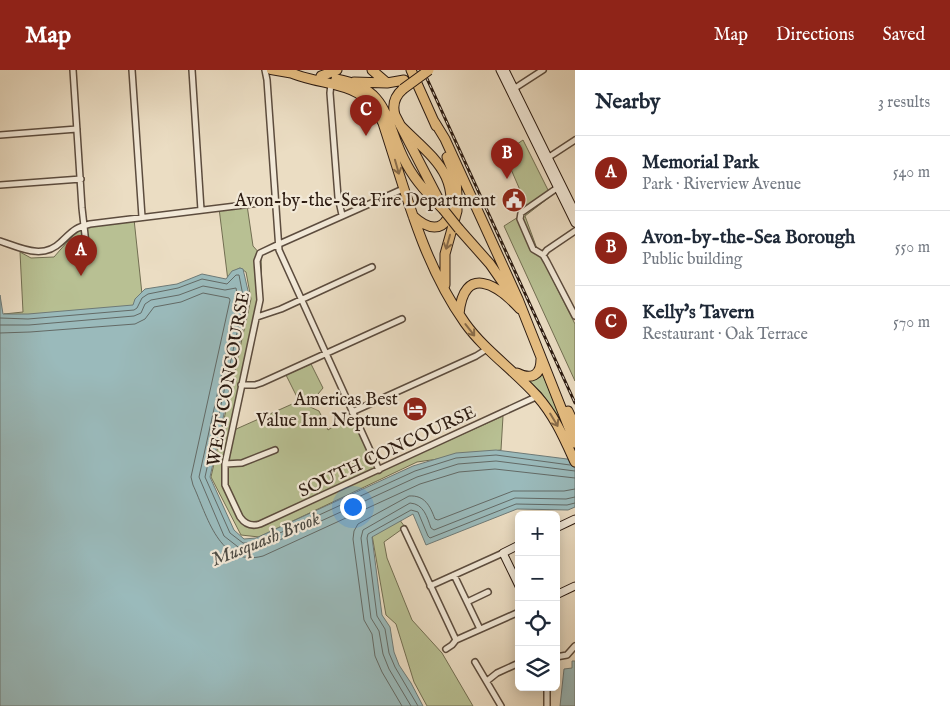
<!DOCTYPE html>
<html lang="en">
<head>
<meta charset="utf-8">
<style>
	:root { --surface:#fff; --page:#f6f6f7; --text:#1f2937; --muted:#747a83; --line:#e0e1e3; --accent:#8f2418 }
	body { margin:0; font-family:"IM FELL English",serif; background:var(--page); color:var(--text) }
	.controls { position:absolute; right:15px; bottom:15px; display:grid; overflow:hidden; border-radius:8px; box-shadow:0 2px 12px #0003 }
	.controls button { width:45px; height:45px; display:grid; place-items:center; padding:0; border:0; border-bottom:1px solid var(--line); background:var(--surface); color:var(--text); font:25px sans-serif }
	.you { position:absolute; left:352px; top:436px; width:18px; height:18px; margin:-12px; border:4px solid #fff; border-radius:50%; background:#1a73e8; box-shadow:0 0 0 8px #1a73e833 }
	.badge { display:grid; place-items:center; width:32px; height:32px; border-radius:50%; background:var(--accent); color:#fff; font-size:16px; font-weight:700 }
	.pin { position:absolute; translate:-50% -41px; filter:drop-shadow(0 1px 2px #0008) }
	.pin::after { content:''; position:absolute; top:26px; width:18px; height:15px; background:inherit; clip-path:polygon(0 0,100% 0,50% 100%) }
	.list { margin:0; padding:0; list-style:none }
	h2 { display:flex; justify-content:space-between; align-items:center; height:65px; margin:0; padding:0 20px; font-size:21px }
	h2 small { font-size:16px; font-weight:400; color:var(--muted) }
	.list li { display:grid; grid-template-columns:32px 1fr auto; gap:15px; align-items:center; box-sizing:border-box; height:75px; padding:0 20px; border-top:1px solid var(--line) }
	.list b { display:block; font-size:19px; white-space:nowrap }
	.list p { margin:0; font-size:16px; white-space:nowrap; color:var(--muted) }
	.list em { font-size:16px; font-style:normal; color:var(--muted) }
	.icon { flex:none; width:28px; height:28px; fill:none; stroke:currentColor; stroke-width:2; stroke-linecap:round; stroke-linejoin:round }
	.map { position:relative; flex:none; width:575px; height:636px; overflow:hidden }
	header { display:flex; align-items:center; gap:30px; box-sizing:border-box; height:70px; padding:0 25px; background:var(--accent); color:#fff }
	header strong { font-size:24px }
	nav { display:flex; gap:28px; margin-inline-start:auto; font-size:18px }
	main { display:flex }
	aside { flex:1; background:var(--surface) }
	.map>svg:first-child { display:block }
	.green { fill:#b8c093; stroke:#726e52 }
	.water { fill:#9ababb; stroke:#6e7a77 }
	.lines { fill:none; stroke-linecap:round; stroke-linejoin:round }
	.shore { stroke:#636a66; stroke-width:1 }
	.street-casing { stroke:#5c4c3e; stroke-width:8 }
	.secondary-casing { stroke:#2c1b11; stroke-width:9 }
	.primary-casing { stroke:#2c1b11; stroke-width:10 }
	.highway-casing { stroke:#2c1b11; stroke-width:11 }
	.street { stroke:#f2e9d8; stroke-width:5 }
	.secondary { stroke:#f2e9d8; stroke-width:7 }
	.primary { stroke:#e6be82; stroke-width:8 }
	.highway { stroke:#e6be82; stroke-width:9 }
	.rail-casing { stroke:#2c1b11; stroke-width:3 }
	.rail { stroke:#f2e9d8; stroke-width:1; stroke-dasharray:4; stroke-linecap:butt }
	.highway-bridge-casing { stroke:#2c1b11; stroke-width:11; stroke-linecap:butt }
	.highway-bridge { stroke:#e6be82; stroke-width:9 }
	.oneway { stroke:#896c4a }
	.labels { text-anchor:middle; stroke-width:4.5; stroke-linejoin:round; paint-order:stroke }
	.poi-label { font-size:18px; fill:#2c1b11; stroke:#f2e9d8; text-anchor:end }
	.street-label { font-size:18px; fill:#2c1b11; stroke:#f2e9d8 }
	.water-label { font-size:19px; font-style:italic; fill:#4d4b44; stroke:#f2e9d8 }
</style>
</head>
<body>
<header>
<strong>Map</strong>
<nav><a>Map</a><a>Directions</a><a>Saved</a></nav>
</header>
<main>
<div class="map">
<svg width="575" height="636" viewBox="0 0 575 636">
	<rect width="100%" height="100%" fill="#ebddc3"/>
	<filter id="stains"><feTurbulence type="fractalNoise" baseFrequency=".004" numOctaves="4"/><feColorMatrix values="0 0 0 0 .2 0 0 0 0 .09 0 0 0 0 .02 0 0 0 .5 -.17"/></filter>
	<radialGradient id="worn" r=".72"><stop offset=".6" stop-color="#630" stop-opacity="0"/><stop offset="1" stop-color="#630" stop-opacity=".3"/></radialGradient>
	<path class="green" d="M523,70L551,126L525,146L536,176L575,254V311L504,156L523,144L526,134L504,83Z
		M247,135L253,176L261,185L262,225L234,360L299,331L286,305L311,294L323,318L308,336L319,341L328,360L355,342L381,401L503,346L501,380L417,392L259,467L241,465L211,407L251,229L246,202L240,198L232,202L228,211L219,138Z
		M134,149L142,224L135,239L29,249L4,244L23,242L20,182L31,188L54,187L81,156Z
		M543,305L559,344L557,345L541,322L529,311Z
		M399,449L405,457L384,472L387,488L412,550L442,583L473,636H427L414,612L396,554L386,545L372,465Z"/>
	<path class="water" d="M240,198L243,199L249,225V231L210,407L234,460L244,469L256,468L413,396L456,383L496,380L575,390V437L568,440L517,439L426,475L413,444L372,467L382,545L390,557L394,582L399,595L411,613L423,636H0V225L3,244H28L133,235L135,229L145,219L177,214L202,204L226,209L232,201Z
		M572,591H575V636H560L564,599L572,598Z"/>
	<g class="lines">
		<path class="shore" d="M0,248L28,249L134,240L137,238L142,228L148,224L178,218L202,209L227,214L236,205H239L244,231L205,407L230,463L243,473H258L415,401L456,388L496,385L570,395
			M0,255H29L134,246L141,243L145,234L151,230L179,225L203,216L225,220L236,218L238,230L199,407L224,466L242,480L260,479L417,407L458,394L496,391L575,401
			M0,263L30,262L135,254L145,249L154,237L181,232L203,223L229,228L230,230L191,407L193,415C207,445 219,498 263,486L420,414L459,402L495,399L575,408
			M402,636L382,602L375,586L372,564L364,550L353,469L354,461L358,454L409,426C425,425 430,436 435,449L438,450L513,421H564L575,419
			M411,636L389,599L383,584L379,561L371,548L361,468L363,460L410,433C424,434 427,447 431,458L434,460L515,428L566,429L575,427
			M418,636L395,597L389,583L385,559L377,546L367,468L368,464L411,440L418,442L428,466L430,468L516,434L567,435L575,433"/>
		<defs>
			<path id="street" d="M73,0L82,138L86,174
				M132,0L142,147
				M192,0L201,140
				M265,0L267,10L279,180L379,400
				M331,14L330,23L338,127L342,145
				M512,20L543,0
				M0,65L77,59
				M546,89L575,70
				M0,115L81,109
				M557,118L521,143L520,149L533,179L543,185L547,192L575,246
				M403,119L277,175L260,183L257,191L260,230L225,394V415L240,447C245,454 251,457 260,454L538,326
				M0,171C21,178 43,190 61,172C73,161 74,158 90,154L276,131
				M86,174L92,182L91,186L86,188L82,186L81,182Z
				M543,185L547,180L575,161
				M257,247L281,239L372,197
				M241,315H255L261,313L402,249
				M352,342L476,286L487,279
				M225,394L242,393L275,380
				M404,459L456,570
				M454,505L480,559
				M430,516L503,483
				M467,532L488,522
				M456,570L519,542
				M446,579L452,575L456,570
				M556,587L567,585L575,576
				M475,592L501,636
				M487,611L497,603L519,593
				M547,636V617"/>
			<path id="secondary" d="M500,0L575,153
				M505,0L575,142
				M556,458L575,449
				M519,475L503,483L519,516
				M556,525L575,516"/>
			<path id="primary" d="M271,0L294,4"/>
			<path id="highway" d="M372,0L387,13
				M411,0L436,56
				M294,4C331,18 364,10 383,53C405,120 423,194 465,253C485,281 514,300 537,326C554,345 564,368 575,392
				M321,6L337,0
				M336,9C393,19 384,55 407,95C416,112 430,126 443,139
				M354,12L387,13L404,10
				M403,19C395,26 392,35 395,45L439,130
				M434,51L445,69L518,229L575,373
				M400,55C415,71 437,87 446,107C459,136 447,177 413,146
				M459,159L490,194L508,220
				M445,215V184L457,141V125L456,109L447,87
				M459,244C464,194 497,214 520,239
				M517,303C531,310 541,306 541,289
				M568,341L575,356"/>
		</defs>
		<use href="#street" class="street-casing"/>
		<use href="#secondary" class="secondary-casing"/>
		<use href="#primary" class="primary-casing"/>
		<use href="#highway" class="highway-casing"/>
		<use href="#street" class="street"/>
		<use href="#secondary" class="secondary"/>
		<use href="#primary" class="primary"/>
		<use href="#highway" class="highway"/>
		<defs>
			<path id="rail" d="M423,0L575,333"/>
		</defs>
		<use href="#rail" class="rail-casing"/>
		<use href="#rail" class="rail"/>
		<defs>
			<path id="highway-bridge" d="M403,19L429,0
				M443,139L459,159"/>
		</defs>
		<use href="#highway-bridge" class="highway-bridge-casing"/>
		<use href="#highway-bridge" class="highway-bridge"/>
	</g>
	<defs><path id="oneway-shaft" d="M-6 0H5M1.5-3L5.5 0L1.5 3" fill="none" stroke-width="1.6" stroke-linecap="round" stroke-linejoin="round" transform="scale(1.25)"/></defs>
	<g class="oneway">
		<use href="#oneway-shaft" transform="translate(397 97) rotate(74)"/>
		<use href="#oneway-shaft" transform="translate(448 172) rotate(106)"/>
		<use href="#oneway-shaft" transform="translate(470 260) rotate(52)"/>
		<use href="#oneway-shaft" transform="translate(554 350) rotate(59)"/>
	</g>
	<defs>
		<symbol id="civic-disc" viewBox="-11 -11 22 22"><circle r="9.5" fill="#8f2418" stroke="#f2e9d8"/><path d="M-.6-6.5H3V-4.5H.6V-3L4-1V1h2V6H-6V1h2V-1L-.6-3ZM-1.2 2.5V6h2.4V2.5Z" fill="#fff"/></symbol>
		<symbol id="hotel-disc" viewBox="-11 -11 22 22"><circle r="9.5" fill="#8f2418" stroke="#f2e9d8"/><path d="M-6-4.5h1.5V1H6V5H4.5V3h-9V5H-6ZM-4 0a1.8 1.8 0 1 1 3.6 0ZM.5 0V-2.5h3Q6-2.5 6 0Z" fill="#fff"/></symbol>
	</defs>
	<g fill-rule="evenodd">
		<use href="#civic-disc" x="500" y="116" width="28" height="28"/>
		<use href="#hotel-disc" x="401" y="325" width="28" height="28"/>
	</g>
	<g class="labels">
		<g class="poi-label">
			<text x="496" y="136">Avon-by-the-Sea Fire Department</text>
			<text x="398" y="335">Americas Best<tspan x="398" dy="21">Value Inn Neptune</tspan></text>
		</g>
		<g class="street-label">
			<text transform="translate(228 309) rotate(-80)" y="6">WEST CONCOURSE</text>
			<text transform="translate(387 381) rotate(-25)" y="6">SOUTH CONCOURSE</text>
		</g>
		<g class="water-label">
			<text transform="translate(265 468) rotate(-22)" y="7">Musquash Brook</text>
		</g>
	</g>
	<rect width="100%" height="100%" filter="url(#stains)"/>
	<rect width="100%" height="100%" fill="url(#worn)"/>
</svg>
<div class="controls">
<button>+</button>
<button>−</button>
<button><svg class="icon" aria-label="locate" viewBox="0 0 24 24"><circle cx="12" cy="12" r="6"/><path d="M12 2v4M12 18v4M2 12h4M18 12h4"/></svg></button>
<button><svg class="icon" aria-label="layers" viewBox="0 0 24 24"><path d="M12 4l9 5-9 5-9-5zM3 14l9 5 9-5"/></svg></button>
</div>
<div class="you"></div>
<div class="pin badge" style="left:81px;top:206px">A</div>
<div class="pin badge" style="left:507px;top:109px">B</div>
<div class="pin badge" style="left:366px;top:66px">C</div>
</div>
<aside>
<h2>Nearby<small>3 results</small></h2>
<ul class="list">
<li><span class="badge">A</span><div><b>Memorial Park</b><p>Park · Riverview Avenue</p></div><em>540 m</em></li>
<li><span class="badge">B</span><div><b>Avon-by-the-Sea Borough</b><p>Public building</p></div><em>550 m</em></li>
<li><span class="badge">C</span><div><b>Kelly's Tavern</b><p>Restaurant · Oak Terrace</p></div><em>570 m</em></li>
</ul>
</aside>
</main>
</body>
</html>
